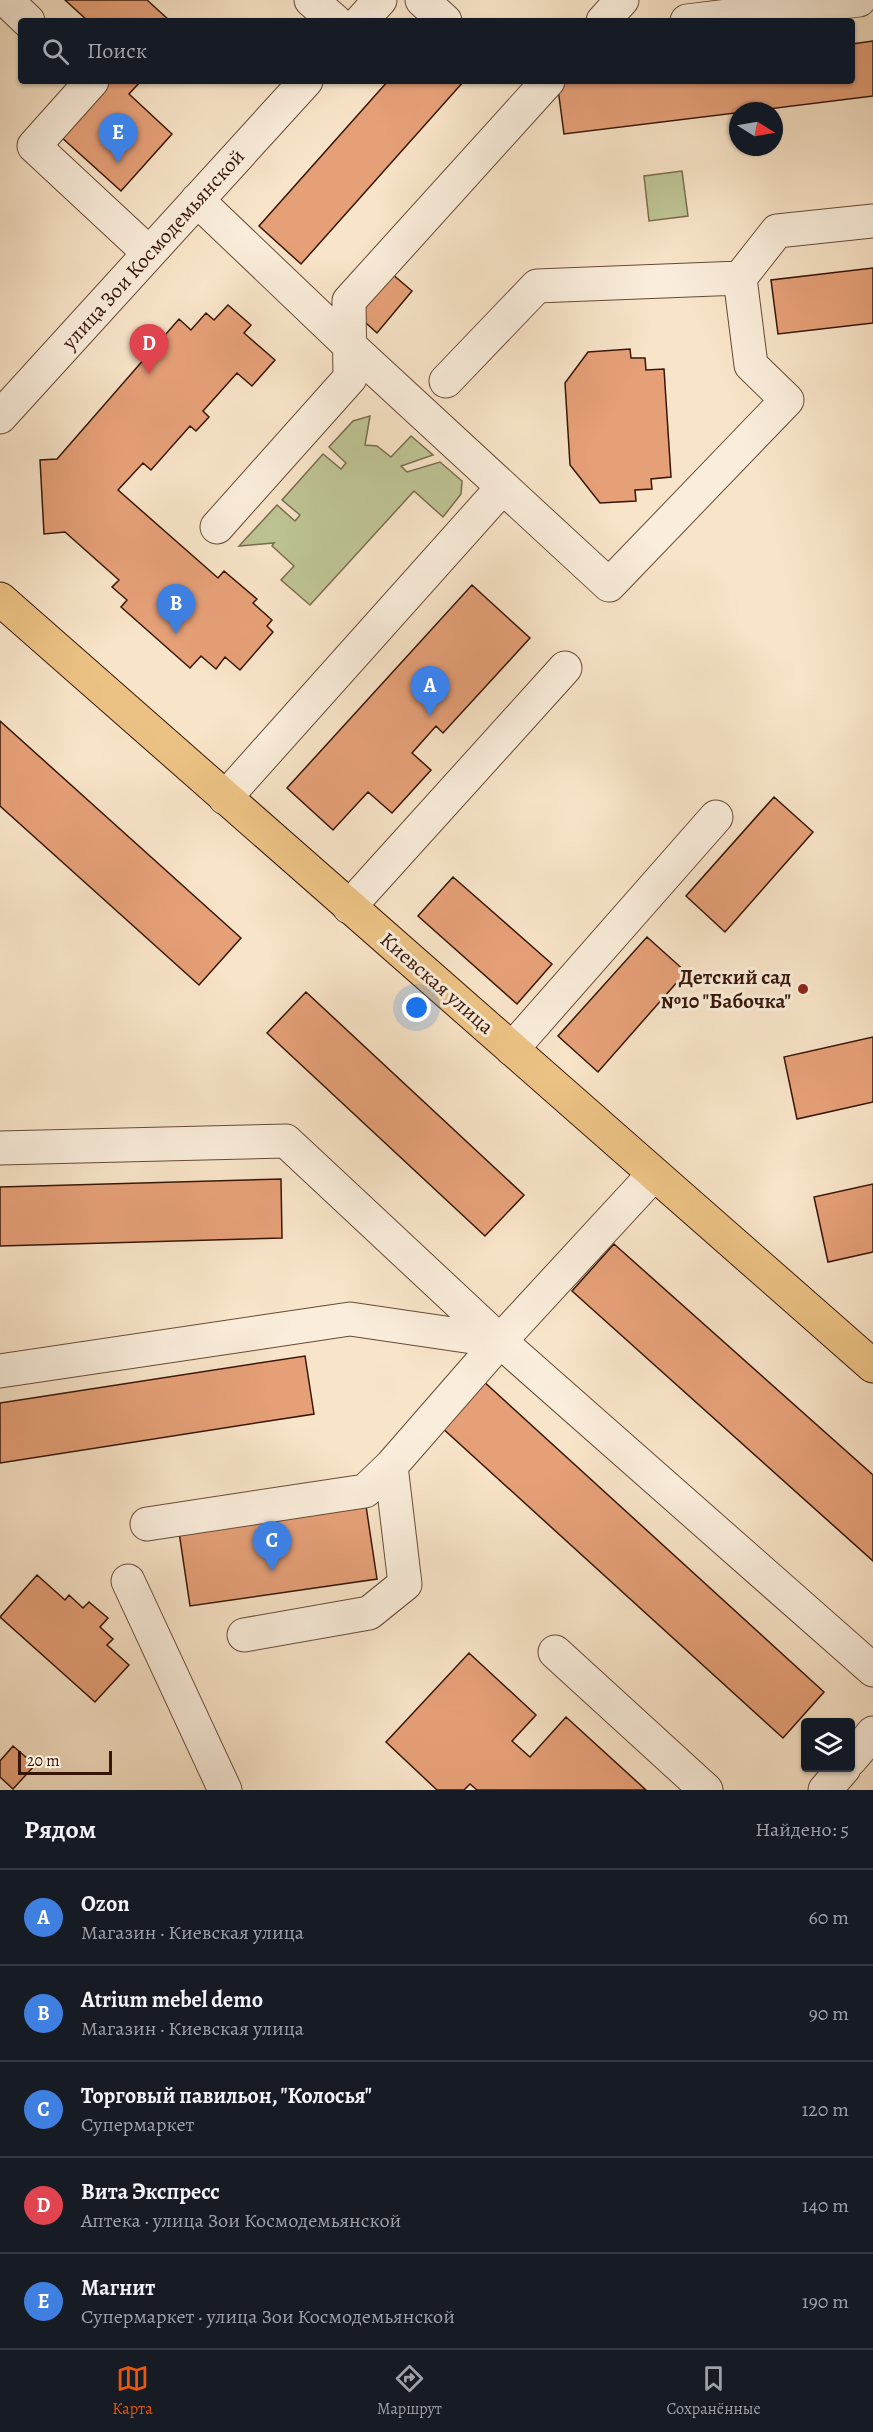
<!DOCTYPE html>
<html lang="ru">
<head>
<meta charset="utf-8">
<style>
	:root { --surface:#171b24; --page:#20242c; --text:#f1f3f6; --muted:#9ea1a6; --line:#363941; --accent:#ea580c }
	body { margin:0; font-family:Alegreya,serif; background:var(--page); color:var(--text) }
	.controls { position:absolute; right:18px; bottom:18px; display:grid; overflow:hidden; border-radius:6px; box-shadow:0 2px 4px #0004 }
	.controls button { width:54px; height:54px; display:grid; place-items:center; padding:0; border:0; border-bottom:2px solid var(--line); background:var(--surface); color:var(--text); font:30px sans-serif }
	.compass { position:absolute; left:729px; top:102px; width:54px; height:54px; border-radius:50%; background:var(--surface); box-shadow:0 2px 4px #0004; rotate:101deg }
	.scale { position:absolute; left:18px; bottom:15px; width:94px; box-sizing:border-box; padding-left:6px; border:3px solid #371607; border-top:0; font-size:16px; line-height:21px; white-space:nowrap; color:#371607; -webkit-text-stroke:4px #faeddb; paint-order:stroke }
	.you { position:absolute; left:417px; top:1008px; width:21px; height:21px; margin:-15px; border:4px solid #fff; border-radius:50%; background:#1a73e8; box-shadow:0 0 0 9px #1a73e833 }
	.badge { display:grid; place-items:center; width:39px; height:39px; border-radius:50%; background:var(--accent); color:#fff; font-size:20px; font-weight:700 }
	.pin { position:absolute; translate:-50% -50px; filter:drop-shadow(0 2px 3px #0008) }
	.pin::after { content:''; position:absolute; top:32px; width:21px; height:18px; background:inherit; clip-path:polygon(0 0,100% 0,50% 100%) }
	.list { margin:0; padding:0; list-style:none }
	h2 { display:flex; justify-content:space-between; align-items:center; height:78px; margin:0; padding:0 24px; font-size:26px }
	h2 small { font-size:20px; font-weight:400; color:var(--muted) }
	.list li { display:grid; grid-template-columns:39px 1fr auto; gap:18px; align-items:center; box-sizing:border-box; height:96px; padding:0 24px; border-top:2px solid var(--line) }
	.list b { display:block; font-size:22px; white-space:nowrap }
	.list p { margin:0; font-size:20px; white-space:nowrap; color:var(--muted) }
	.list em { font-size:20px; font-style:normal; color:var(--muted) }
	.icon { flex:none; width:33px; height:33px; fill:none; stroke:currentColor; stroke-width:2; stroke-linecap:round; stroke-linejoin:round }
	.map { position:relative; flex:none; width:873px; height:1790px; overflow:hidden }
	.search { position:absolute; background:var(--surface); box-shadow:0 2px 4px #0004; left:18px; right:18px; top:18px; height:66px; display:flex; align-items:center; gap:15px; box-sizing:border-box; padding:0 21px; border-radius:6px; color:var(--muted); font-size:22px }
	.sheet { height:558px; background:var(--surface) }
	nav { display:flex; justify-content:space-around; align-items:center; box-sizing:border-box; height:84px; border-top:2px solid var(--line); background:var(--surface); font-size:16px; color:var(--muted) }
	nav a { display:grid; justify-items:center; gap:3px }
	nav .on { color:var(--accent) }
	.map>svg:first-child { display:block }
	.green { fill:#bec495; stroke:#7a6d4e; stroke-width:1.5 }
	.building { fill:#e6a078; stroke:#371607; stroke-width:1.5 }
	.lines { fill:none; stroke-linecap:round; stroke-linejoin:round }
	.minor-casing { stroke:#674a37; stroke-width:35 }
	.major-casing { stroke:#371607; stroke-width:35 }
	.minor { stroke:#faeddb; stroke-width:33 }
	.major { stroke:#ecc284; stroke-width:33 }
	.poi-dot { fill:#8f2418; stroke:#faeddb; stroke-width:2 }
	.labels { text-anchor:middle; stroke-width:6; stroke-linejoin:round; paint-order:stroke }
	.street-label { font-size:21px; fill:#371607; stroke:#faeddb }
	.poi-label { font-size:21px; font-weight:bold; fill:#371607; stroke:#faeddb; text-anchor:end }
</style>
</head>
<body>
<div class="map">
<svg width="873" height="1790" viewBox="0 0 873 1790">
	<rect width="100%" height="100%" fill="#f8e4c8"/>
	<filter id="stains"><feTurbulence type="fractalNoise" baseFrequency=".00333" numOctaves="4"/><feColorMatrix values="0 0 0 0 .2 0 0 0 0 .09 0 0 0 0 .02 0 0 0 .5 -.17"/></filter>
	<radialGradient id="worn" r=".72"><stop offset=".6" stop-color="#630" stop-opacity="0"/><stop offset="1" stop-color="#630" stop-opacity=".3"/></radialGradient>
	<path class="green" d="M682,171L688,216L649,221L644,176Z
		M370,416L365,445L377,446L391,457L411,436L433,455L401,466L407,472L440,462L462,481L461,494L443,517L414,491L310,605L281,580L294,566L272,546L274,543L239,546L277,505L295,521L300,515L282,500L323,454L341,469L346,463L329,447L353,421Z"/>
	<path class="building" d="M65,0H147L170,21H88Z
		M873,41V96L564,134L557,81H852V44Z
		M110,81H141L129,94L172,134L121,191L60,136Z
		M388,81H464L301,264L259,226Z
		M873,268V323L778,334L771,280Z
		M391,273L412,291L377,333L356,314Z
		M228,305L251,325L244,333L275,360L252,386L237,373L203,411L209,417L196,431L190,426L151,470L143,463L118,490L218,578L224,571L257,599L253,603L272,620L267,626L273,632L240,670L225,657L216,669L201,656L190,668L121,607L127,600L112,587L119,580L65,532L44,534L40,460L57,459L179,319L191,330L206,313L214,320Z
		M630,349L631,358H645L646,370L664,369L671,477L651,479L652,489L635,490L636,501L600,503L570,465L565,383L588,352Z
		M472,585L530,638L443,733L436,726L412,753L431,770L392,813L368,792L333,830L287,788Z
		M0,721L241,938L199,985L0,806Z
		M774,797L813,832L725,932L686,896Z
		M453,877L552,964L517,1004L418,916Z
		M647,937L686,972L598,1072L558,1036Z
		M306,992L524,1195L485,1236L267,1033Z
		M873,1037V1102L797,1119L784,1057Z
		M281,1179L282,1238L0,1246V1187Z
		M873,1184V1252L828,1262L814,1197Z
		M614,1244L873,1475V1561L572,1291Z
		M305,1356L314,1414L0,1463V1403Z
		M482,1380L824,1692L783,1738L440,1426Z
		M366,1506L377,1579L190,1606L179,1532Z
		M37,1575L65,1600L69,1595L83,1608L89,1602L108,1618L100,1627L113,1639L107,1645L129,1665L95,1702L0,1617Z
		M469,1653L536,1715L512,1741L530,1757L566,1717L646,1790H477L470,1784L464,1790H437L386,1742Z
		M13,1746L35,1765L13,1789L0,1777V1761Z"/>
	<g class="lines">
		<defs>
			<path id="minor" d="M6,0L28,21
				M311,0L335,21
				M422,0L445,21
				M361,21L380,0
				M603,21L622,0
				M687,21L859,0
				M92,81L34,146L149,253
				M197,200L350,346L609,585L787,400L751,365L740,278L777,231L873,221
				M446,381L537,286L740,278
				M0,417L306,81
				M217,527L350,378L349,301L548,81
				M225,798L503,487
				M349,907L565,668
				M512,1049L716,817
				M0,1148L286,1141L500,1341L873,1670
				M0,1371L350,1319L500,1341
				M147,1524L365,1491L391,1466
				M128,1581L225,1790
				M244,1635L369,1613L405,1584L391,1466L500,1341L654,1174
				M555,1652L706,1790
				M850,1760L873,1733
				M825,1790L844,1768"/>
			<path id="major" d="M0,599L873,1366"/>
		</defs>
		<use href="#minor" class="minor-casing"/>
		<use href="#major" class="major-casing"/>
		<use href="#minor" class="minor"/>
		<use href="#major" class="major"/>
	</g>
	<circle class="poi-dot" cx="803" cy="989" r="6"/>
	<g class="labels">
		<g class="street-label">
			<text transform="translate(153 249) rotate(-48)" y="7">улица Зои Космодемьянской</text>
			<text transform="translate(437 983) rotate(41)" y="7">Киевская улица</text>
		</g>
		<g class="poi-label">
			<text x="791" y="984">Детский сад<tspan x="791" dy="24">№10 "Бабочка"</tspan></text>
		</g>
	</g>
	<rect width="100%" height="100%" filter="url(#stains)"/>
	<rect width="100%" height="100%" fill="url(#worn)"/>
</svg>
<div class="controls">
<button><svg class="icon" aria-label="layers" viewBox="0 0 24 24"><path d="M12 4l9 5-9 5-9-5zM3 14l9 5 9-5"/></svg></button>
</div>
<svg class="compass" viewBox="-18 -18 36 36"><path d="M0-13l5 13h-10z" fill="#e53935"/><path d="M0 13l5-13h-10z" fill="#9ea1a6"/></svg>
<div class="scale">20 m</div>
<div class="you"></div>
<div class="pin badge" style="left:430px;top:716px;background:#3f7fe0">A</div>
<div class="pin badge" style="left:176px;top:634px;background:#3f7fe0">B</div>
<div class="pin badge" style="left:272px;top:1571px;background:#3f7fe0">C</div>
<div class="pin badge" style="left:149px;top:374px;background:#e0444e">D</div>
<div class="pin badge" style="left:118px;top:163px;background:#3f7fe0">E</div>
<div class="search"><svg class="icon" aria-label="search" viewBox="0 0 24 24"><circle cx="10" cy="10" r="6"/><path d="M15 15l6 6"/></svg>Поиск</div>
</div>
<section class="sheet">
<h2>Рядом<small>Найдено: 5</small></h2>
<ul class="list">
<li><span class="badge" style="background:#3f7fe0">A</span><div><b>Ozon</b><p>Магазин · Киевская улица</p></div><em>60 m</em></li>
<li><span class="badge" style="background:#3f7fe0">B</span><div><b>Atrium mebel demo</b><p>Магазин · Киевская улица</p></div><em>90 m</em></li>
<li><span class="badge" style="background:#3f7fe0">C</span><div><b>Торговый павильон, &quot;Колосья&quot;</b><p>Супермаркет</p></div><em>120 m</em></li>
<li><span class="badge" style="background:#e0444e">D</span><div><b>Вита Экспресс</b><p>Аптека · улица Зои Космодемьянской</p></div><em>140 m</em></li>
<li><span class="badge" style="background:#3f7fe0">E</span><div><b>Магнит</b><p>Супермаркет · улица Зои Космодемьянской</p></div><em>190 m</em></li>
</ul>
</section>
<nav>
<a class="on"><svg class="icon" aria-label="map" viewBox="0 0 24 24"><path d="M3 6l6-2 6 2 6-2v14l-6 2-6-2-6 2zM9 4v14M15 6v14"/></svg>Карта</a>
<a><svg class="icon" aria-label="directions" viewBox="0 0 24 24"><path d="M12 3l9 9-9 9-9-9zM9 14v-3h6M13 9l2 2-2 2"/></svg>Маршрут</a>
<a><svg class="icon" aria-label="saved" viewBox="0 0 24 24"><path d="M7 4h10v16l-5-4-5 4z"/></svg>Сохранённые</a>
</nav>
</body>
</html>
